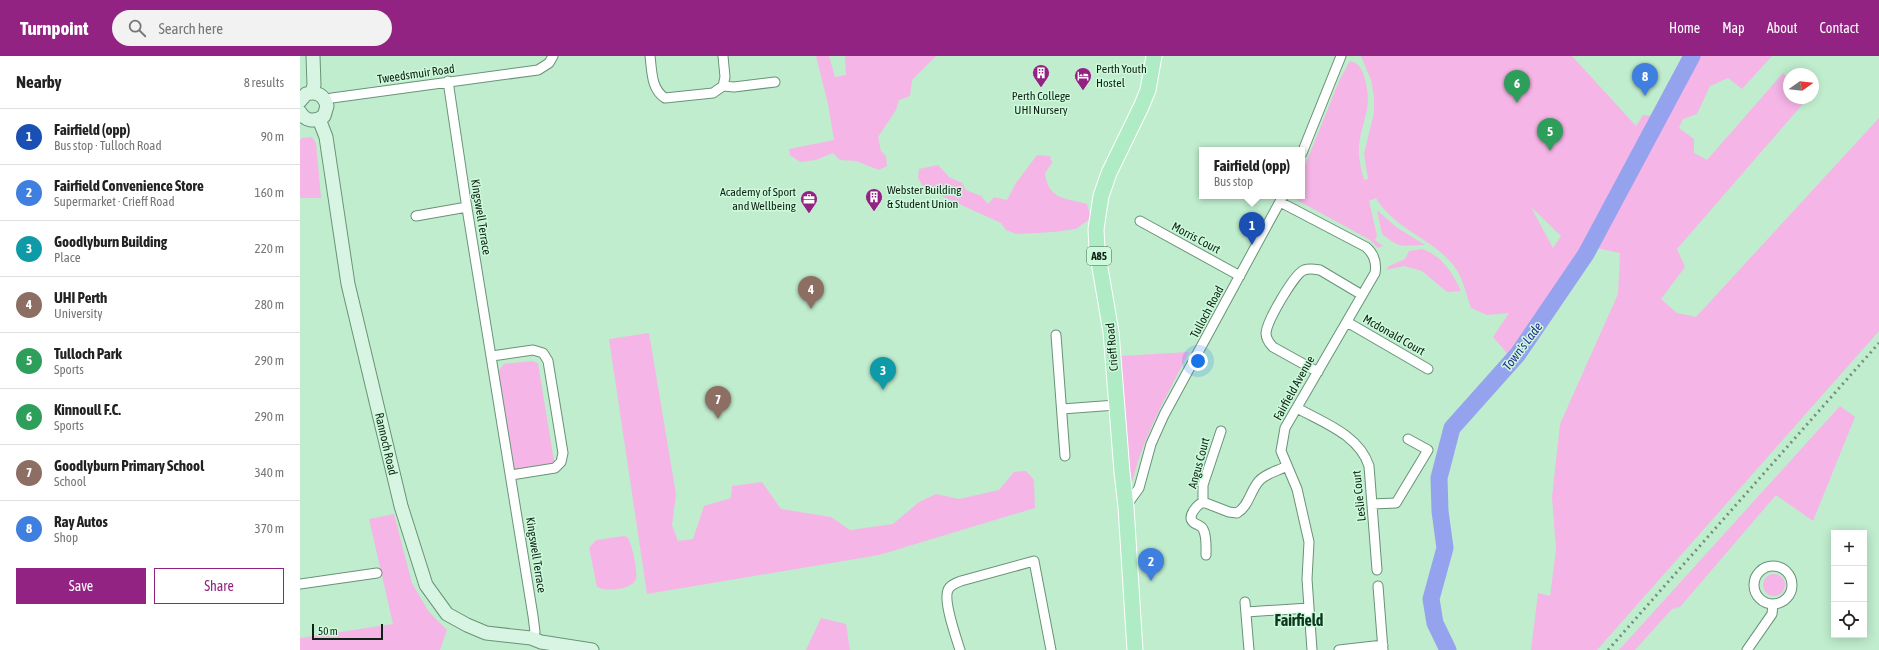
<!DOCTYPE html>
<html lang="en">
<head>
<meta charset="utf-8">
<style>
	:root { --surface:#fff; --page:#f2f2f2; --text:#222; --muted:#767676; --line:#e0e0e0; --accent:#932383 }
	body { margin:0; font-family:"Asap Condensed",sans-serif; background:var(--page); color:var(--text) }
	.controls { position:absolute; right:12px; bottom:12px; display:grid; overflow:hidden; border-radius:0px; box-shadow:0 2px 10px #0003 }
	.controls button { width:36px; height:36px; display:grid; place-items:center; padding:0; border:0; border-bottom:1px solid var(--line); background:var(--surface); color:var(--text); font:20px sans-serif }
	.compass { position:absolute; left:1483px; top:12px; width:36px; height:36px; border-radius:50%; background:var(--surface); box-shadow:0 2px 10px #0003; rotate:75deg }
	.scale { position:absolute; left:12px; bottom:10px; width:71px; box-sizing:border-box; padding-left:4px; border:2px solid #102116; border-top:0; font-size:11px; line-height:14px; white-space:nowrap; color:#102116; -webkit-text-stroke:3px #cdfadb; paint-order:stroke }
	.you { position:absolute; left:898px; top:305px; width:14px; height:14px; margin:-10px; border:3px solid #fff; border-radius:50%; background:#1a73e8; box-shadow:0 0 0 6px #1a73e833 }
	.badge { display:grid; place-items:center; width:26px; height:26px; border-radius:50%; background:var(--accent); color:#fff; font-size:13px; font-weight:700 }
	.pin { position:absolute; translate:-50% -33px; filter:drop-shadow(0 1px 2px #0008) }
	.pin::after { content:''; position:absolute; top:21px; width:14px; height:12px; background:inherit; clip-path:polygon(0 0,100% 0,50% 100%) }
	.popup { position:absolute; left:899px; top:91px; width:106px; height:52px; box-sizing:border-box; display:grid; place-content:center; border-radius:0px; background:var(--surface); filter:drop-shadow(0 1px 3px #0005); font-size:13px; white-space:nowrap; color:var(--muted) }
	.popup b { font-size:15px; color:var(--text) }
	.popup::after { content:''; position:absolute; left:50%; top:100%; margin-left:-8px; border:8px solid transparent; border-top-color:var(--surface) }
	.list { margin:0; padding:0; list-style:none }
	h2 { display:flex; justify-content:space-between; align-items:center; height:52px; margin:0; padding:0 16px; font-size:17px }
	h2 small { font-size:13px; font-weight:400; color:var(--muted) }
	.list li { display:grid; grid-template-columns:26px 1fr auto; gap:12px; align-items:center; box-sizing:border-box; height:56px; padding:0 16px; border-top:1px solid var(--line) }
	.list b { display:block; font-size:15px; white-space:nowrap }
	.list p { margin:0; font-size:13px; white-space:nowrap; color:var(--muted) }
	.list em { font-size:13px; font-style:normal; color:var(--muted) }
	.actions { display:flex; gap:8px; padding:12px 16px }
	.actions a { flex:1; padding:9px 0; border:1px solid var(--accent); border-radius:0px; text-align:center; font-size:14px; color:var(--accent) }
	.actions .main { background:var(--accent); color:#fff }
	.icon { flex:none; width:22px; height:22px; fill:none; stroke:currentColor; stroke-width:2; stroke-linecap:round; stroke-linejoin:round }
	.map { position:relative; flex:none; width:1579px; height:594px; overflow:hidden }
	header { display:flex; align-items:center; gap:24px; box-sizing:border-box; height:56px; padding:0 20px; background:var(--accent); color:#fff }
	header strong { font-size:19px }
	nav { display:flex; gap:22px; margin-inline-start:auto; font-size:14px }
	.search { width:280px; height:36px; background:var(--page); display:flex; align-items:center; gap:10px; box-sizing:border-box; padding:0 14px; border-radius:22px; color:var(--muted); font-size:15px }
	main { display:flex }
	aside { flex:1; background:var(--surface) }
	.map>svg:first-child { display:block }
	.green { fill:#f6b5e7; fill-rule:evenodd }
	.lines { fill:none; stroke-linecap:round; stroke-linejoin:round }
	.river { stroke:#95a3ef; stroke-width:17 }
	.street-casing { stroke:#699377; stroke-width:11 }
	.secondary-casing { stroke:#699377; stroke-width:15 }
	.primary-casing { stroke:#fff; stroke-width:17 }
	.street { stroke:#fff; stroke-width:9 }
	.secondary { stroke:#d7f5e2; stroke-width:13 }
	.primary { stroke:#afebc5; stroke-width:15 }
	.rail { stroke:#71917b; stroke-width:3; stroke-dasharray:2 4; stroke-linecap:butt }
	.labels { text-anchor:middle; stroke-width:3; stroke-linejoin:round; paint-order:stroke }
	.shield { fill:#cdfadb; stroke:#496251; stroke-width:1 }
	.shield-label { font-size:11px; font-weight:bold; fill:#102116 }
	.poi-label { font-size:12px; fill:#102116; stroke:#cdfadb; text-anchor:start }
	.street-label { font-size:12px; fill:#102116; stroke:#cdfadb }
	.water-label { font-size:13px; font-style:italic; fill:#2b2995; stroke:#cdfadb }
	.district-label { font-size:16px; font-weight:bold; fill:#0d3720; stroke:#cdfadb }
</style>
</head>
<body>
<header>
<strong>Turnpoint</strong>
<div class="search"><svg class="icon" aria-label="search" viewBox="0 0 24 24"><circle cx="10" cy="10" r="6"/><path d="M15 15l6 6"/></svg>Search here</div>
<nav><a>Home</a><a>Map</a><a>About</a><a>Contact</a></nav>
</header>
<main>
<aside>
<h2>Nearby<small>8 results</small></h2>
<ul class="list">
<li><span class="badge" style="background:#1a4fb4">1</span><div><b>Fairfield (opp)</b><p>Bus stop · Tulloch Road</p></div><em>90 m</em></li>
<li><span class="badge" style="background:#3f7fe0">2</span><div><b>Fairfield Convenience Store</b><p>Supermarket · Crieff Road</p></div><em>160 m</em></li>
<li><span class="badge" style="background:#0f9aa8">3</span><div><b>Goodlyburn Building</b><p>Place</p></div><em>220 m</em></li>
<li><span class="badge" style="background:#8d6e63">4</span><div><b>UHI Perth</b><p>University</p></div><em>280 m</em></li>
<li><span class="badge" style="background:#2e9e5b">5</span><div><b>Tulloch Park</b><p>Sports</p></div><em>290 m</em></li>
<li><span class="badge" style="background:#2e9e5b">6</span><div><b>Kinnoull F.C.</b><p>Sports</p></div><em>290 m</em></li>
<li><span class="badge" style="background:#8d6e63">7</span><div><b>Goodlyburn Primary School</b><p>School</p></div><em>340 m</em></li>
<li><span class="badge" style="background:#3f7fe0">8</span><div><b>Ray Autos</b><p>Shop</p></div><em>370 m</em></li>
</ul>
<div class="actions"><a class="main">Save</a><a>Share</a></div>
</aside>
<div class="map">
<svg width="1579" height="594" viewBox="0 0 1579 594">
	<rect width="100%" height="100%" fill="#c0edce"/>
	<path class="green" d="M516,0H529L535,21L546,19L545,0H636L612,24L610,40L599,44L596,54L578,81L581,95L586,100L587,110L579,114L556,105L540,104L533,97L516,104L500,106L490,99L489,93L534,84L528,48Z
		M1061,0H1272L1336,70L1343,59L1354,60L1386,0H1472L1442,33L1428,22L1410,30L1397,58L1383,63L1379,72L1394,83V97L1407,104L1483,17L1489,23V42H1508L1377,193L1385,211L1361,243L1377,257L1396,261L1579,62V275L1297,594H1231L1238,537L1250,540L1256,494L1252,441L1260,368L1318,238L1320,197L1287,190L1218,310L1193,281L1209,257L1187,259L1171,252C1166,238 1163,222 1154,210C1131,181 1096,175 1076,142L1066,146L1069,145L1077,180L1075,184L1083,190L1078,192L1070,184L997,144L996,140H1002V117L1039,25L1050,5C1059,7 1061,12 1064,20C1074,52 1062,62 1059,90C1058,102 1061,113 1064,124L1068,123L1064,98L1074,57V41L1071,24ZM1231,151L1261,180L1253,192Z
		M12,81L16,87L21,142H0V84L2,82Z
		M737,99L750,100L752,107L745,117C748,144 766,142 787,148L791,162L776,173L754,176L716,178L706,174L701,167L635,137L623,130L618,122L619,113L638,109L649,121L662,127L666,134L681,140L688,148L694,141L707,144L716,127Z
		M1077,154L1096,171L1125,189C1101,189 1102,194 1082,178Z
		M1122,193C1142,200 1152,216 1161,235L1147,236L1122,215L1104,210L1086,214L1089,210L1105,203L1109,195Z
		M349,277L376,438L372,469L378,485L393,483L404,450L431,442L432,430L462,426L481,453L531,461L550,474L593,468L619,446L636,438L659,443L699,434L714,416L726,415L734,424L735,452L579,499L347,538L309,283Z
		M889,296C867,340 841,383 831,432L819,300Z
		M232,305L238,307L239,313L254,405L251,410L215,415L198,319L199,314L204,308Z
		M1540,350L1555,361L1513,465L1476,439L1380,551L1372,553L1335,594H1319Z
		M94,458L112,527L129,556L147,574L140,594H0V582L93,568L69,463Z
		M324,480L327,481C332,486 338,516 336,523C332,534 306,536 297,531L289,492L296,484Z
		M1463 529a11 11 0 1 1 22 0a11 11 0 1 1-22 0Z
		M521,562L546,568L550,594H506Z"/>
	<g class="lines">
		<path class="river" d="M1148,594L1135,567L1131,543L1145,492L1140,455L1139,422L1152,372L1218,298L1286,198L1392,0"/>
		<defs>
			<path id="street" d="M350,0C352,15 351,33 365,42L413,37L423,30
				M423,0L425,21L423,30L434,31L475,26
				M148,25L166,146L233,560L235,576L231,582
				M26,44L32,42L238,14L249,7L253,0
				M1002,97L1041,0
				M980,146L1066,191C1074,198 1077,206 1075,217L985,372L981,395L997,433L1009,486L1007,523L1012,594
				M116,160L167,151
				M840,165L940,220
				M1047,266L1128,313
				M756,279L765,400
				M192,300L233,294L243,297L248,305L263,397L261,406L255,412L211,419
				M1018,316L973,291C969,287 966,283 966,277C967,265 994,218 1004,214C1010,212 1014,213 1020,214L1062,239
				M997,352C1024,367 1059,379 1069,410L1077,514
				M762,353L816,349
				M903,446L929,456L937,457C949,450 950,435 959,425C966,417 978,415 987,410
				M1072,448L1096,447L1128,394L1108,383
				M826,450L839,432L851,388L864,359L983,140
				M906,499C906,491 907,480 903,473C901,469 896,469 893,466C887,460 897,449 903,446V429L921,375
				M1454 529a19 19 0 1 1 38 0a19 19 0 1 1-38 0Z
				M0,528L77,517
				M1078,530L1083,594
				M945,546L949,594
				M946,556L1009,552
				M660,594C656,581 643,545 648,534C650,529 656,527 661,525L734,505L751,594
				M1039,594L1083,589
				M1447,594L1472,558L1473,548"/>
			<path id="secondary" d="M12,36L14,29L13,0
				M0,45L6,38C17,35 24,39 27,50L24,60C15,66 6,66 0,56
				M19,63L26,81L48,228L101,450L126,529L147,558L167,569L186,577L231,582L241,586L292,594"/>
			<path id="primary" d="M835,594L826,451L822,416L811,276L797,194L796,173L801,140L809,117L841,51L848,34L854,0"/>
		</defs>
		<use href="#street" class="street-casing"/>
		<use href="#secondary" class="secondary-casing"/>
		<use href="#primary" class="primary-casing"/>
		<use href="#street" class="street"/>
		<use href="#secondary" class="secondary"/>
		<use href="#primary" class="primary"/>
		<path class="rail" d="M1308,594L1579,287"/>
	</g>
	<defs>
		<symbol id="building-pin" viewBox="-11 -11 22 30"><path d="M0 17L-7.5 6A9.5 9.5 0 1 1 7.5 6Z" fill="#932383" stroke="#cdfadb"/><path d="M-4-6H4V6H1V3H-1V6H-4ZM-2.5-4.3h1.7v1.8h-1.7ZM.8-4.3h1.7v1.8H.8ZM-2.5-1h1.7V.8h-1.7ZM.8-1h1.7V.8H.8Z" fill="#fff"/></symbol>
		<symbol id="hotel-pin" viewBox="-11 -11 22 30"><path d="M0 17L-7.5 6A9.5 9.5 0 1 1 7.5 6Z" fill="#932383" stroke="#cdfadb"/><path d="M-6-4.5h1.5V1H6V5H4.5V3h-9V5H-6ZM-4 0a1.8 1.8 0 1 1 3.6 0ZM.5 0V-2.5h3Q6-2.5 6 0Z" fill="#fff"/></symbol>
		<symbol id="office-pin" viewBox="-11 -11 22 30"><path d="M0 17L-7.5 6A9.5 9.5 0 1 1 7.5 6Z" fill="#932383" stroke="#cdfadb"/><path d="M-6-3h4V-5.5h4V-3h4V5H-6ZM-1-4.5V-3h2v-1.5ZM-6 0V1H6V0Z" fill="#fff"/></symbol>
	</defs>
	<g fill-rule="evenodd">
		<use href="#building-pin" x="731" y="7" width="20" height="27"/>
		<use href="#hotel-pin" x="773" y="10" width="20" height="27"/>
		<use href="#building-pin" x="564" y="131" width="20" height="27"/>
		<use href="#office-pin" x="499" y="133" width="20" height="27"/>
	</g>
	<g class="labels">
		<rect class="shield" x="787" y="191" width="24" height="18" rx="3"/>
		<g class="shield-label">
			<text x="799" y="204">A85</text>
		</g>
		<g class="poi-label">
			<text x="796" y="17">Perth Youth<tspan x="796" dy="14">Hostel</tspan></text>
			<text x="741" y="44" text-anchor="middle">Perth College<tspan x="741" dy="14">UHI Nursery</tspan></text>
			<text x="587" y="138">Webster Building<tspan x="587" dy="14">&amp; Student Union</tspan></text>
			<text x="496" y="140" text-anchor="end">Academy of Sport<tspan x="496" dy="14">and Wellbeing</tspan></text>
		</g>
		<g class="street-label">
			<text transform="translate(116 18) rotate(-8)" y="4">Tweedsmuir Road</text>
			<text transform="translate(181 161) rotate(81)" y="4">Kingswell Terrace</text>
			<text transform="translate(896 182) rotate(28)" y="4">Morris Court</text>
			<text transform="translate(907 256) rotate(-62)" y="4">Tulloch Road</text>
			<text transform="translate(1094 279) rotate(30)" y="4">Mcdonald Court</text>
			<text transform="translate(812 291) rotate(-95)" y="4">Crieff Road</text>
			<text transform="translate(994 332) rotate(-61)" y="4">Fairfield Avenue</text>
			<text transform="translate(86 388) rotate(77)" y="4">Rannoch Road</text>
			<text transform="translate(899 407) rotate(-75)" y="4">Angus Court</text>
			<text transform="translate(1059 440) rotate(-96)" y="4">Leslie Court</text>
			<text transform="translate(236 499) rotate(81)" y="4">Kingswell Terrace</text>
		</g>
		<g class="water-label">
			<text transform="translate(1222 290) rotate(-53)" y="5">Town's Lade</text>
		</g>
		<g class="district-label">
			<text x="999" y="570">Fairfield</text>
		</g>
	</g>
</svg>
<div class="controls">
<button>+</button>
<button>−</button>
<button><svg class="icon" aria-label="locate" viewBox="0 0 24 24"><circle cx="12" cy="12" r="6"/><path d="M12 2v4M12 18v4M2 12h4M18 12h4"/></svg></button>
</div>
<svg class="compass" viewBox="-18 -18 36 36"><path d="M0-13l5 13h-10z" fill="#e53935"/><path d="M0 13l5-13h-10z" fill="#767676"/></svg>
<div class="scale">50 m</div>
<div class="you"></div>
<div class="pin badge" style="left:952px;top:189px;background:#1a4fb4">1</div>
<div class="popup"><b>Fairfield (opp)</b>Bus stop</div>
<div class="pin badge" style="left:851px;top:525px;background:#3f7fe0">2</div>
<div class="pin badge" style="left:583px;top:334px;background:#0f9aa8">3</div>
<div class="pin badge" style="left:511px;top:253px;background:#8d6e63">4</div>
<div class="pin badge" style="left:1250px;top:95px;background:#2e9e5b">5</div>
<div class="pin badge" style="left:1217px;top:47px;background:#2e9e5b">6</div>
<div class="pin badge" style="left:418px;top:363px;background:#8d6e63">7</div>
<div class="pin badge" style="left:1345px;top:40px;background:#3f7fe0">8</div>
</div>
</main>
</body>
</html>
